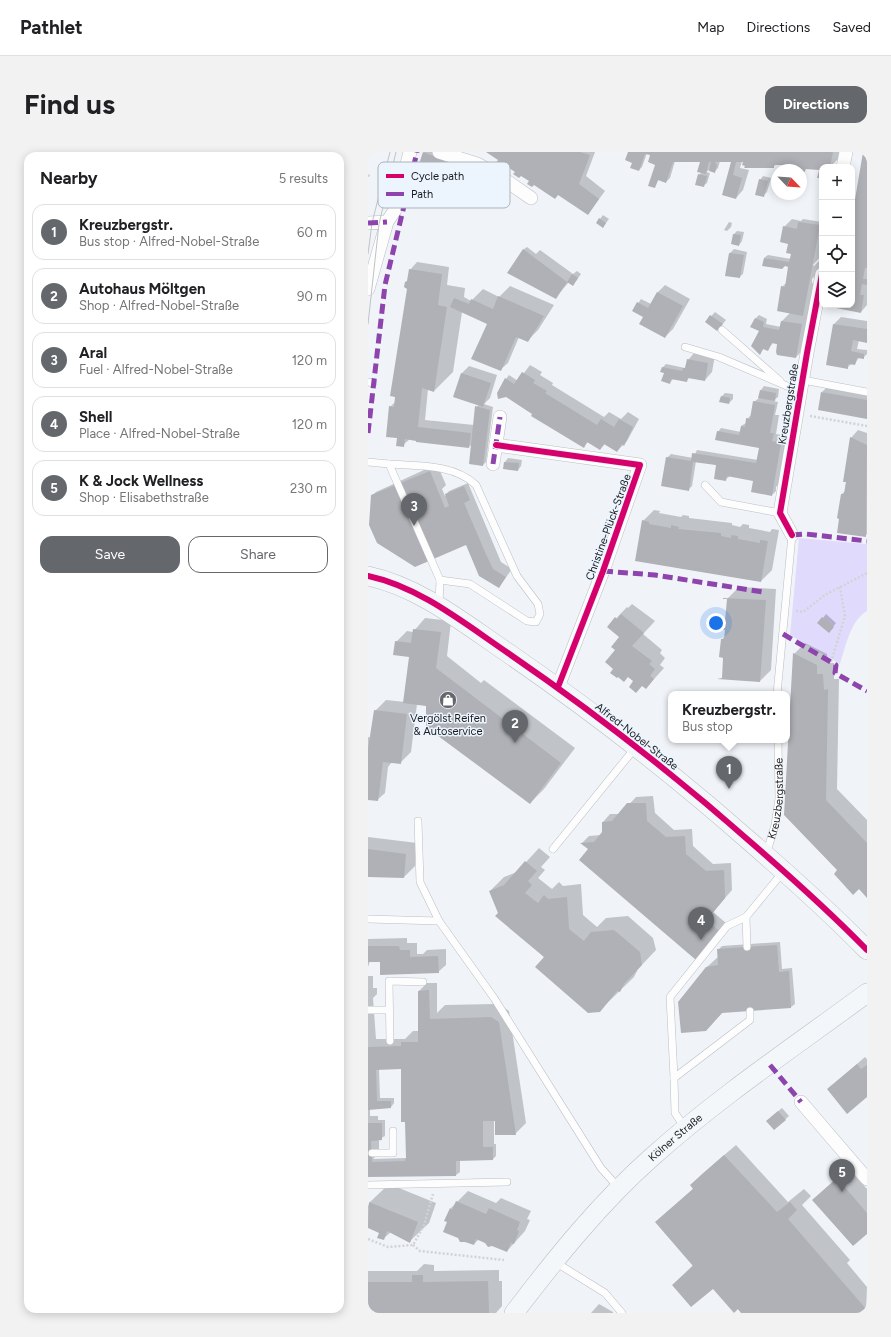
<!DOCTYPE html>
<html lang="en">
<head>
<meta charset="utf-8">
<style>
	:root { --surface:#fff; --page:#f2f2f2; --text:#202124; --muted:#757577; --line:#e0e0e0; --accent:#64676b }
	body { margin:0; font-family:Figtree,sans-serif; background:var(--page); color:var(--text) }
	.controls { position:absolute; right:12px; top:12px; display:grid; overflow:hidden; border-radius:8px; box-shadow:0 2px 10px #0003 }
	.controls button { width:36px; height:36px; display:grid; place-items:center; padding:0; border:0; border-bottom:1px solid var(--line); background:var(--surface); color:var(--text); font:20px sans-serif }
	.compass { position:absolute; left:403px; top:12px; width:36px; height:36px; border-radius:50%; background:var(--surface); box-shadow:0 2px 10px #0003; rotate:115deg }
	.you { position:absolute; left:348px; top:471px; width:14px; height:14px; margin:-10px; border:3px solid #fff; border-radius:50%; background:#1a73e8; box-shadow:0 0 0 6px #1a73e833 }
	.badge { display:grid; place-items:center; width:26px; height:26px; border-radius:50%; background:var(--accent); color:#fff; font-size:13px; font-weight:700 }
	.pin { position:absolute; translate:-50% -33px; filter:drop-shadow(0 1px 2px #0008) }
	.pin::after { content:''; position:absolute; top:21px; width:14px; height:12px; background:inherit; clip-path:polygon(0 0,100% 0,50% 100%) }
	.popup { position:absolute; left:300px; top:539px; width:122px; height:52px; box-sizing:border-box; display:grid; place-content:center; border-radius:8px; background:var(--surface); filter:drop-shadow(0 1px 3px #0005); font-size:13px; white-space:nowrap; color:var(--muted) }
	.popup b { font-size:15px; color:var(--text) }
	.popup::after { content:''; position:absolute; left:50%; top:100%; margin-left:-8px; border:8px solid transparent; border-top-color:var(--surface) }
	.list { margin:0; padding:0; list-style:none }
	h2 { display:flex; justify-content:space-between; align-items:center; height:52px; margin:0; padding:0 16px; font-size:17px }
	h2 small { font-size:13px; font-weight:400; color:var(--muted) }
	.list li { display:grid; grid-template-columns:26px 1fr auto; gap:12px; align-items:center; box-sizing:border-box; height:56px; margin:0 8px 8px; padding:0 8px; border:1px solid var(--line); border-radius:12px }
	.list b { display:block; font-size:15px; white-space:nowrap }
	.list p { margin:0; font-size:13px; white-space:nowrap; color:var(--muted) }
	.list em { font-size:13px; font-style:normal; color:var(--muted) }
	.actions { display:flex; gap:8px; padding:12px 16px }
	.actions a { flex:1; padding:9px 0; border:1px solid var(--accent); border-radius:12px; text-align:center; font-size:14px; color:var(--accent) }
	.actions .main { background:var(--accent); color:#fff }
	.icon { flex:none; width:22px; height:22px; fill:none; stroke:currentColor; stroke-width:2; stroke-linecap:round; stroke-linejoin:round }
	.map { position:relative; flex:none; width:499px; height:1161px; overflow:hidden; border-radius:12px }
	header { display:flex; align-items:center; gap:24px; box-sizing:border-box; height:56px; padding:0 20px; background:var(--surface); border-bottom:1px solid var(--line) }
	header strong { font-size:19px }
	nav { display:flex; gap:22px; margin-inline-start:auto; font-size:14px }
	.intro { display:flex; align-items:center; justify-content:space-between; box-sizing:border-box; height:96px; padding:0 24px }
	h1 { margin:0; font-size:28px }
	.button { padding:10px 18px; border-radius:12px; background:var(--accent); color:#fff; font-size:14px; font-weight:700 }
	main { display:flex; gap:24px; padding:0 24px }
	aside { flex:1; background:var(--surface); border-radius:12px; box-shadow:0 2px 10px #0003 }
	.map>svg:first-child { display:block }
	.green { fill:#e0dbfc }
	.shadow { fill:#0003; fill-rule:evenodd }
	.building { fill:#afb1b6 }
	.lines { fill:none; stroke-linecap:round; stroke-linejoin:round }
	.lane-casing { stroke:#babec3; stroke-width:8 }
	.street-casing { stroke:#babec3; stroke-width:14 }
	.secondary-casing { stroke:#babec3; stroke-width:20 }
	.path { stroke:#d1d3d4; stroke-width:2.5; stroke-dasharray:2 2; stroke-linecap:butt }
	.lane { stroke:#fdfdfe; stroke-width:7 }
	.street { stroke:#fdfdfe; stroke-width:13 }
	.secondary { stroke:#f3f7f9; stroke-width:19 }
	.tram { stroke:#c0c2c3; stroke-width:1 }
	.quiet { stroke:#8e44ad; stroke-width:5; stroke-dasharray:10 5; stroke-linecap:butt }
	.cycleway-casing { stroke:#ecf4fd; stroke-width:8 }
	.cycleway { stroke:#d6006c; stroke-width:6 }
	.labels { text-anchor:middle; stroke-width:3; stroke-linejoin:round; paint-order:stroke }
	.street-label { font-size:11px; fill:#181b1f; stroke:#ecf4fd }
	.poi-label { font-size:11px; fill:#181b1f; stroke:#ecf4fd }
	.key { fill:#ecf4fd; stroke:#acb3ba; stroke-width:1 }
	.key-label { font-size:11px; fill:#181b1f }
</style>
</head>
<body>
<header>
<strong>Pathlet</strong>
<nav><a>Map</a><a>Directions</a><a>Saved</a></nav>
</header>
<div class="intro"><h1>Find us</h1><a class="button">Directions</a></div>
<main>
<aside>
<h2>Nearby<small>5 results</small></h2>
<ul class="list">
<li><span class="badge">1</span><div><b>Kreuzbergstr.</b><p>Bus stop · Alfred-Nobel-Straße</p></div><em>60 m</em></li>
<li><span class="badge">2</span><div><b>Autohaus Möltgen</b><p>Shop · Alfred-Nobel-Straße</p></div><em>90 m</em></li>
<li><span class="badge">3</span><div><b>Aral</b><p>Fuel · Alfred-Nobel-Straße</p></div><em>120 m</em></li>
<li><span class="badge">4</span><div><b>Shell</b><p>Place · Alfred-Nobel-Straße</p></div><em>120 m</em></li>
<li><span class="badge">5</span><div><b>K &amp; Jock Wellness</b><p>Shop · Elisabethstraße</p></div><em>230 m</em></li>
</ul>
<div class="actions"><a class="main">Save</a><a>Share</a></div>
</aside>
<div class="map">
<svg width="499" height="1161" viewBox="0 0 499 1161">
	<rect width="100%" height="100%" fill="#f0f4f9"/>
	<path class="green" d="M431,386L499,392V459C482,469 478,494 472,512L422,483Z"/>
	<path class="shadow" d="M56,0H82L87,2L84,13L90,17L92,15L106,23L104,26L110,29L101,44L94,51L66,17L52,12Z
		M120,0H227L218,24L237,39L220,62L191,42L162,29Z
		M261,0H477L465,12L464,15H454V25L452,17L439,16L437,19L429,18V12H409L405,15L374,9L372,16L381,18L375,38L368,46L355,42L364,9H352L350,16L347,19L341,18L338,20L342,21L339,31L335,34L331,23L334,20V9H307L302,26L298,30L291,27L286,35L288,12L283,3L279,1L274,15L271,18Z
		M496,0H499V153L493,160L470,153H484V71Z
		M395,24L403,26L399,40L395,44L392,28Z
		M235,63L241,67L235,75L232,67Z
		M424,67L433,69L435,67L454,70V103L445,113L446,114L454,106V117L444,127V131L447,132L435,198L428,205L410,192L405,191L399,198L396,196L392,201V179L388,166L391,163L399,167L398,172L413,175L414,169L422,161L414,135L419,130L422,112L396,106L400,103L423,107L424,101L416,75Z
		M361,70L364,71L363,75L359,79L356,78Z
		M369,79L376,80L374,89L371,93L366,82Z
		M159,95L168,102L172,98L205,122L209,119L213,122L208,129L201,130L188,145L155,98Z
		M366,97L379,100L375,122L371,125L358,123L362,101Z
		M49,110L81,115L79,133L97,136L96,145L103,149L115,137L131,145L142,134L186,153L170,178L159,189L151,185L140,211L132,218L121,172L94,160L85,220L66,239L60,237L57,268L106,273L108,255L111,253L86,244L94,221L101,214L129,223L122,246L116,252L125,255L118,310L115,313L104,292L101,295L42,287L35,293L30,285L22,255L28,249L42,118Z
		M297,133L322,147L305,177L297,185L278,161L265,159L273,147L283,152L290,140Z
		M347,160L358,168L353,174L338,170Z
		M473,165L499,169V190L491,188L489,197L499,198V202L495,206L491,205L487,212L484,211L479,216L466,172Z
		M327,200L347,203L344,220L337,228L322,225L319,228L305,227L302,231L295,215L298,212L317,216L320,208Z
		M162,213L174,220L172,223L185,231L184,233L236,265L241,260L253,267L260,260L271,267L259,289L249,299L237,292L232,297L220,290L215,295L166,261L138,227L141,223L150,229Z
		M461,233L499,240V266L454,240Z
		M396,234L411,237L410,245L405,249L410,250L407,263H411L408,282L420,284L412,331L408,335V339L404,343L386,328L362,324L358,327L349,313L328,309L324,334L320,338L299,306L303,302L325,306L329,298L390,308L392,293L350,280L353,276L373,280V274L378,271L379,267L384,262L386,250L391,246L393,238Z
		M357,241L365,242V247L361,251L354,244Z
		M490,278L499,281V382L497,384L474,342L477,339L483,286Z
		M140,306L154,308L153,314L150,318L137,310Z
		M69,312L78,333L74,337L77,344L81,339L100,331L133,410L144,417L131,435L98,392L4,344L8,340Z
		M286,358L292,359L291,361L313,365L315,363L321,364V366L364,371V373L372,375L375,372L381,373V376L402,380L404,377L411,378L404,418L393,429L268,408L275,369Z
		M371,435L408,437L403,518L392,529L354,487L357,484L358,477L355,469L358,466L360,446Z
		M264,452L287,469L275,482L294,498L292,501L297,506L292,513L296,516L278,536L247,516L252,484L240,475L259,455L260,456Z
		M458,462L468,471L464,476L455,466Z
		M57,466L83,469L79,504L113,531L116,528L207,596L176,637L162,651L59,553L49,552L43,600L32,611L24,610L20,615L17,641L9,648L0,647V585L4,586L7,559L18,548L37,550L42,504L28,490L39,479L45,480Z
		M437,491L459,502L460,511H466V527H471L469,637L499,668V744L470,718L426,502Z
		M285,644L287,661L306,678L324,677L325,694L345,712L363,711L364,738L345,760L358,771L335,799L214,691L221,684L233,683L235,680V670L242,662H252L268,645Z
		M0,685L49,691L47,714L36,725L0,724Z
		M171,696L182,705L173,715L177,718L170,726L184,737L191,730L195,734L213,732L215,763L229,775L238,766L260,764L285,786L288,798L270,817L266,825L231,859L131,761L122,739L136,725L149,720Z
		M39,786V791H49V802H55L59,798L78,797V813L70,820L13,809H2L0,815V787Z
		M412,790L414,817L424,816L427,852L423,855L355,860L338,878L339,815L351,804L350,798L354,794Z
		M0,824H5V836H9V842L5,846L8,887H37L45,879H51V839L59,831H69V861L77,853L127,852V855H135L141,859L158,971L147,982L128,968H126V992H128V1004L125,1007H92V1020L88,1023L0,1024ZM34,915L38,969V1006L5,1007L11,1001V987L17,984V968H10V964H2V957L23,955L26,951V946H12L11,917Z
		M497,905L499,907V944L460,937Z
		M414,956L421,964L406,977L403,965Z
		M368,993L420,1050L436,1037L443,1044L434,1053L482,1108L479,1111L499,1135L498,1161H374L345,1135L305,1133L325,1113L288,1070L326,1036L323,1033L334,1022Z
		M480,1016L499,1037V1081L457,1037Z
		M21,1032L68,1051L61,1071L42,1089L23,1080L15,1087L12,1080L0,1075V1054L2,1050Z
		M100,1039L128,1051L133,1046L163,1059L159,1067L162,1068L157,1079L139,1099L111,1087L106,1092L80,1070L82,1057Z
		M56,1112L66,1113V1119L131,1118V1129H134V1154L128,1161H0V1119H49Z
		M231,1152L245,1160V1161H223Z"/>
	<path class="building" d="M55,0L81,10L79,15L87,20L88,18L103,26L98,34L103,37L94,53L84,45L60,37L65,17L51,12Z
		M118,0H212L222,3L211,32L231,47L220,63L190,43L187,47L166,33L164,35L159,32L161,29L153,24L151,26L145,22L147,20L135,12L133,14L128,11L130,8Z
		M260,0H465L462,15H454V26H449L451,18L437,17V20L433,19V18H428V13H406V16H376L377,14L374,13L375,10H368L365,23L374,26L368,47L354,43L363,10H347L349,13L347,21L341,19L343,10H341L338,22L329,20L332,10H305L298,31L290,28L287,36L280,34L287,13L280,10L282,3L277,2L271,19L262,16L264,11L257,8Z
		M495,0H499V116H497L495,127H499V133L494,132L492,143H496L493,161L468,156L469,153H484V65Z
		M330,22L339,24L336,35L327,33Z
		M391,27L400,29L396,45L387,43Z
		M231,66L238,71L235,76L228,71Z
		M430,70L452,73L435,164L409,159L413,134L417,135L420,115L417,114L414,117L394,114L396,106L421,110L423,102L418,101L420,92L412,90L415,74L429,77Z
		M365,82L373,83L371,94L363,92Z
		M155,97L199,130L188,147L139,121Z
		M361,101L376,103L372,126L357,124Z
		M41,117L74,122L70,153L79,155L66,240L54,236L50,275L103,281L101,296L48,290V289L37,287L36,295L28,294L29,286L18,285L21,254L26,255L27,245L22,244L39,137L36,135L37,130L39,129Z
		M204,122L210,126L205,134L199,130Z
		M289,140L315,154L297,186L271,172L275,165L264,159L269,150L280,156Z
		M130,144L176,164L160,190L148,185L133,219L103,207L119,172L82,155L86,146L101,152L103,147L125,157Z
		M342,163L355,172L349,179L337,170Z
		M387,166L396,170L395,175L411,178L413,169L434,172L428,206L409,203L408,200L409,192L404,191L400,199L395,197L392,203L383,194L391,179L382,175Z
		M465,172L499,177V191L485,188L483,199L496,202V207L489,206L487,213L480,212V217L458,213Z
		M319,207L340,211L337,229L320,226L319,230L303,227L302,232L293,229L296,221L292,220L294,215L314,219L315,216H317Z
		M154,220L167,228L165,231L179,239L177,241L229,273L233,267L246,275L251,267L265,275L256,294L254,292L249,300L236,292L232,298L219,290L216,296L163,264L164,262L138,245L130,247L129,241L137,226L146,232Z
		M93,221L123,231L115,255L85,245Z
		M392,238L408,241L407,249L390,246Z
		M453,240L499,248V267L450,258Z
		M353,244L362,246L361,252L351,250Z
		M385,249L407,253L402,281H406L404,289L413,291L404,344L383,340L385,329L359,324L358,329L346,327L348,313L325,310L321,339L293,334L298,305L323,309L324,301L388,311L391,296L347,288L349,279L371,283L373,274L377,275L378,266L382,267Z
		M107,254L122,258L115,314L101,312Z
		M482,285L499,293L498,385L469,381L471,367L469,366L473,342H476L478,330H475Z
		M136,310L151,311L150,319L135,317Z
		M62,319L77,356L81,354L77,342L96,334L102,348L96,351L117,400L125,417L138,425L131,436L111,424L98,393L47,415L9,391L1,373L3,343Z
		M274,368L281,370V372L303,376V373L311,375L310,377L353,381V384L363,386V383L370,384V387L392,391V388L400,389L393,430L267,409Z
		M355,446L398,448L392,530L349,527L354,526L355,506L351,505L353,487H356L357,478L353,477L354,469H357L359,447H355Z
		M253,462L276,481L264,494L284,509L281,512L287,517L282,524L286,527L278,537L274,534L268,541L261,535L265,529L260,525L256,530L250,525L249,526L242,521L245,517L237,510L247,498L243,495L251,485L239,475L247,465L249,467Z
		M454,465L466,475L461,481L449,471Z
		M45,477L73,480L68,516L193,611L162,652L58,575V554L35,551L41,505L25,503L27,489L43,491Z
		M425,501L449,513V522H455L456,538L460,537L458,648L499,691V746L491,737L485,743L466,722L469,718L416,663Z
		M6,558L39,562L33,612L15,610L10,649L0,648V597Z
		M259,651H278L279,669L298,685L317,684L318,702L338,719L356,718L357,746L339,768L351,779L328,808L211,708L220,697L212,691L226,690L234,680V670L244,669Z
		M0,697L38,702L36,726L0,725Z
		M157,709L169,719L160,729L164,733L157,741L170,751L176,743L180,747L199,745L201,777L216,789L223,780L246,778L272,800L274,813L256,832L252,840L249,839L232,860L220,861L167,815L176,805L127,764L130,761L121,739L136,733Z
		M409,793L411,820L421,819L423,856L354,861L338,879L313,881L310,850L338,815L350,813L349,797Z
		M0,794H31L32,798H42V805L70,804L71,821L12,823V810H0Z
		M61,838L62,867L123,865L131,870L148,983H127V969H115V995H125V1008L88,1009V1024L0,1025V971H14V988L3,989L4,1010L37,1009L38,1006L37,970H33V917L8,918L9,949H23V956L0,958V895L33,894V890H50V839Z
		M489,912L493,917L499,913V945L479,962L459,937Z
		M410,959L418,968L406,978L398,969Z
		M356,1003L409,1060L422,1050L429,1058L420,1067L499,1158V1161H373L370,1157L366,1161L345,1137L323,1155L304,1133L325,1114L287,1070L325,1037L322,1033Z
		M469,1026L499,1061V1082L485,1094L444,1048Z
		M88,1049L118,1062L121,1056L152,1070L149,1078L151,1079L146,1092L143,1091L139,1100L124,1094L120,1095L117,1091L108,1087L106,1093L97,1090H92L90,1086L75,1080L79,1070L76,1069L82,1056L84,1058Z
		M1,1050L50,1070L42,1091L19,1079L16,1088L9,1086L11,1081L0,1076Z
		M44,1123H55V1130L120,1129L121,1161H0V1130H44Z"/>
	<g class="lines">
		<defs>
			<g id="lane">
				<path d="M354,178L412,229"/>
				<path d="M317,195L351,205L433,240"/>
				<path d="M435,228L499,240"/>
				<path d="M0,230L5,231"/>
				<path d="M0,310L21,312L72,428L71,452"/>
				<path d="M21,312C50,314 86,312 108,333L149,424L170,452L172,462L168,470L159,469L102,432L72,428"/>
				<path d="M337,333L353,350L412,361"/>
				<path d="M409,542L424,383"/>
				<path d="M50,669L52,730L71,769"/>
				<path d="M185,697L267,596"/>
				<path id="s1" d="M398,703L407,673L411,646L410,588"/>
				<path d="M0,767L71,769L126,846L233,1016L250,1035"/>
				<path d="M379,795L378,765L415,720"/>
				<path d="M0,858H21"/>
				<path d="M22,889L21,829L55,830"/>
				<path d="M306,926L302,845L359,774L378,765"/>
				<path d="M317,976L307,961L306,926L382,868V859"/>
				<path d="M4,1001H25V979"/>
				<path d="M0,1033L139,1030"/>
				<path d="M187,1110L237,1141L254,1161"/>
			</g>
			<path id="street" d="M71,0L109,12L130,23L163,46
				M475,15L478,0
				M0,71L19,70
				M0,137L19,70L27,58L42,0
				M128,293L272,313L235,419L190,535
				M125,312L132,265
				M424,383L412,361L439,201L454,122
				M433,950L499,1027"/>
			<g id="secondary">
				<path d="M0,424C52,435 97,472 140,501C226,560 308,624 386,693C425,727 463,761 499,798"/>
				<path id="s2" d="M146,1161C188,1106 232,1051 284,1005C351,945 427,894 499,841"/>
			</g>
		</defs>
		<use href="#lane" class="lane-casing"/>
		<use href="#street" class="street-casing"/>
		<use href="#secondary" class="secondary-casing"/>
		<path class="path" d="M0,23L2,25
			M442,264L499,274
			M428,459L435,460L457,443L499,421
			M463,510L477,464L472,435
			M0,1087L20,1095L45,1093L56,1073L65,1042
			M45,1093L52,1099L136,1108"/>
		<use href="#lane" class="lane"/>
		<use href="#street" class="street"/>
		<use href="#secondary" class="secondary"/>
		<path class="tram" d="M0,102L4,71L22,0
			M0,172L11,72L28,0"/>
		<path class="quiet" d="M0,71L19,70
			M0,281L17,133L49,0
			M125,312L132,265
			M424,383L438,382L499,389
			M235,419L287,423L395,440
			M415,482L468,513L467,521L499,539
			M402,913L433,950"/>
		<defs>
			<path id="cycleway" d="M128,293L272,313L235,419L190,535
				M424,383L412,361L439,201L454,122
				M0,424C52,435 97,472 140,501C226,560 308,624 386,693C425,727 463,761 499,798"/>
		</defs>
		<use href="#cycleway" class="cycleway-casing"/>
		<use href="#cycleway" class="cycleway"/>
	</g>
	<defs>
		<symbol id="shop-disc" viewBox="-11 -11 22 22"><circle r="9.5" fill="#64676b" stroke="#ecf4fd"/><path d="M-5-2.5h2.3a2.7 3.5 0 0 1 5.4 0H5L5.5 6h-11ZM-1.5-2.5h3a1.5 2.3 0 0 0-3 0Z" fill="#fff"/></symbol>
	</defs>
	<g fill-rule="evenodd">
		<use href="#shop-disc" x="70" y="538" width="20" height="20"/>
	</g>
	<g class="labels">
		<g class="street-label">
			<text transform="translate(420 252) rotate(-81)" y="4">Kreuzbergstraße</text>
			<text transform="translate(240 375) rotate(-70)" y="4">Christine-Plück-Straße</text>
			<text transform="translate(269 584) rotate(38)" y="4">Alfred-Nobel-Straße</text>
			<text dy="4" stroke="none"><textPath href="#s1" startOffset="58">Kreuzbergstraße</textPath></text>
			<text dy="4" stroke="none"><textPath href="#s2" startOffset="239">Kölner Straße</textPath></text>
		</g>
		<g class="poi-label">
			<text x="80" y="570">Vergölst Reifen<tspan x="80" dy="13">&amp; Autoservice</tspan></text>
		</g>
	</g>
	<rect x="10" y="10" width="132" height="46" rx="6" class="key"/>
	<rect x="18" y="22" width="18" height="4" fill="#d6006c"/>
	<rect x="18" y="40" width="18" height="4" fill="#8e44ad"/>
	<g class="key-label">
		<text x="43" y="28">Cycle path</text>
		<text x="43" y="46">Path</text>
	</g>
</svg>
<div class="controls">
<button>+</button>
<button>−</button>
<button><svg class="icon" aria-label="locate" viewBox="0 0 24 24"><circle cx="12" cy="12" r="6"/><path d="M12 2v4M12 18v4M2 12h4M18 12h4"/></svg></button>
<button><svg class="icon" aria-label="layers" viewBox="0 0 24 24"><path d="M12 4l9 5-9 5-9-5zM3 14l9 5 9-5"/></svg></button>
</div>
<svg class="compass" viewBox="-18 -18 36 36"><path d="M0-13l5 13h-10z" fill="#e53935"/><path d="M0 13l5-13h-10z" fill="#757577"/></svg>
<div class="you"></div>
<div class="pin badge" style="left:361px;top:637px">1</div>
<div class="popup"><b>Kreuzbergstr.</b>Bus stop</div>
<div class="pin badge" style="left:147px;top:591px">2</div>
<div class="pin badge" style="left:46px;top:374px">3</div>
<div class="pin badge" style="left:333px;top:788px">4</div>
<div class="pin badge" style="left:474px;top:1040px">5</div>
</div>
</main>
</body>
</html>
